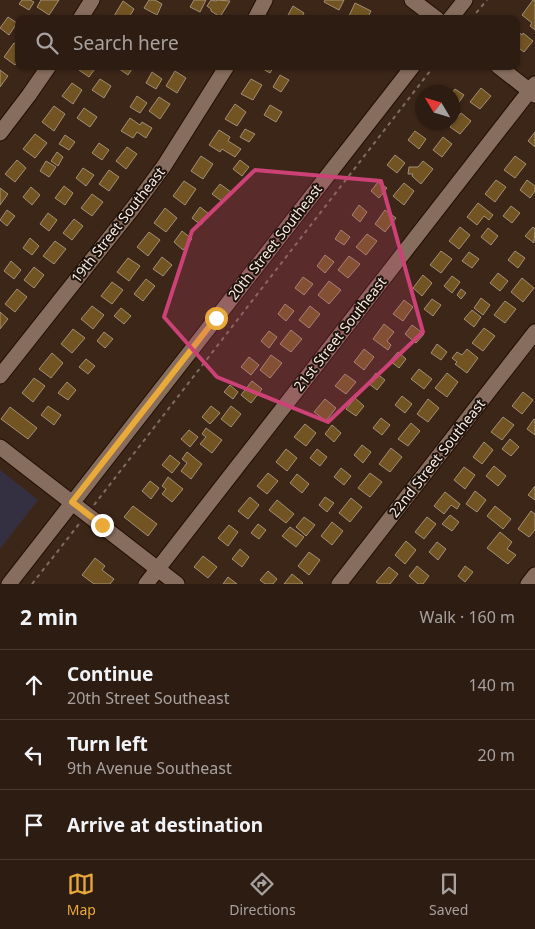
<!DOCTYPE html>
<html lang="en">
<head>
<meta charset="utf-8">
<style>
	:root { --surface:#2d1c12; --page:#35251b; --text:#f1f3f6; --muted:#a7a19f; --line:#483a32; --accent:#eaaa39 }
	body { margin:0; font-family:"Noto Sans",sans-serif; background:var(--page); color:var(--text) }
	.compass { position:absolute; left:415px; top:85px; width:45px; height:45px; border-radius:50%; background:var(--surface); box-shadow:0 1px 4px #0004; rotate:308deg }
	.stop { position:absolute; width:15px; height:15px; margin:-11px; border:4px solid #eaaa39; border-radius:50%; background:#fff }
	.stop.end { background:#eaaa39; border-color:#fff; box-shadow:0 1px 5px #0008 }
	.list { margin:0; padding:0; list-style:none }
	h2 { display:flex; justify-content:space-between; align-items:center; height:65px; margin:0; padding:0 20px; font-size:21px }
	h2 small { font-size:16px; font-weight:400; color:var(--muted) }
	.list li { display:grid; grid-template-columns:32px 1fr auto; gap:15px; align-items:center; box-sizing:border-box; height:70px; padding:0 20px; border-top:1px solid var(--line) }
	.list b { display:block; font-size:19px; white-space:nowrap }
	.list p { margin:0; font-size:16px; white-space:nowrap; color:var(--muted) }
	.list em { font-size:16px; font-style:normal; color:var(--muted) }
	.icon { flex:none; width:28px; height:28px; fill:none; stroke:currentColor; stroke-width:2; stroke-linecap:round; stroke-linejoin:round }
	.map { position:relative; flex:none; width:535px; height:584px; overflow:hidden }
	.search { position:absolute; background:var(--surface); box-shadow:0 1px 4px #0004; left:15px; right:15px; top:15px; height:55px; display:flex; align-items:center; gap:12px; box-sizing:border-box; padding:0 18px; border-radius:10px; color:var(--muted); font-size:19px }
	.sheet { height:275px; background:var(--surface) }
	nav { display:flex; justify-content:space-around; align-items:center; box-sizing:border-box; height:70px; border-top:1px solid var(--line); background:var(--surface); font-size:14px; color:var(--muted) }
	nav a { display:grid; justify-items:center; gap:2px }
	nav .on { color:var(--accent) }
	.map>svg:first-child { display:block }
	.education { fill:#353041 }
	.building { fill:#725423; stroke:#a18f76 }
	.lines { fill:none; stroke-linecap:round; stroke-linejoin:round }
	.minor-casing { stroke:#220e03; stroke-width:17 }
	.path { stroke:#806d61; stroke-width:2; stroke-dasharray:4 4; stroke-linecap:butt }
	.minor { stroke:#876d5d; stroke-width:15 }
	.route { stroke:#eaaa39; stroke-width:6 }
	.marked { fill:#cd4276; fill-opacity:0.2; stroke:#cd4276; stroke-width:4; stroke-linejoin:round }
	.labels { text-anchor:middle; stroke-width:4; stroke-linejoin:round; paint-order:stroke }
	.street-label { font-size:14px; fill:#fbece3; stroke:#1c120c }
</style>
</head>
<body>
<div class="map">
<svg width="535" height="584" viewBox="0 0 535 584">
	<rect width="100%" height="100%" fill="#3c2618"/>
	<path class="education" d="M0,470L38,500L0,549Z"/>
	<path class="building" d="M22,0H30L34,2L29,10L19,4Z
		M41,0H59L49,15L37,7Z
		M149,0H155L162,4L157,15L144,8Z
		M194,0H206L200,12L190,7Z
		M211,0L216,1L217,0L230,1L220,17L211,11V9L207,6Z
		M325,0H344L339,10L324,2Z
		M533,0H535V30L530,26L532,23L522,15Z
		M123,1L134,9L128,19H117L114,16Z
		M355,3L371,11L367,19H356L349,16Z
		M293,6L304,13L301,19H289L287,17Z
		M8,17L17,23L9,35L0,28Z
		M516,30L522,35L523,33L533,41L524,52L516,46Z
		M14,43L19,46V60L15,65L4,57Z
		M82,66H97L89,77L79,70Z
		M115,66H134L128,75Z
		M258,66H274L270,73Z
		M0,70L8,76L0,87Z
		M175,71L186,78L177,93L166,86Z
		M152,72L162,79L156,89L146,83Z
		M280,75L289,80L281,92L273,87Z
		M100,79L111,86L104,98L92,90Z
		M251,79L262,85L253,100L241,94Z
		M72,83L82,90L73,104L62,96Z
		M481,88L491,96L480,109L470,102Z
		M455,89L464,95L457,105L452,101V93Z
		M137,96L147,103L140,113L130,107Z
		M159,97L170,104L160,119L149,111Z
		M235,104L246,112L237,126L225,119Z
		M270,105L282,112L276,122L264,115Z
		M54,106L65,114L54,131L42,122Z
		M84,108L97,117L90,127L77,118Z
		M461,113L471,121L460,134L450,127Z
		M130,118L140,125L142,122L152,128L146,138L137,132L133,138L121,131Z
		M245,129L255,134L249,142L240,137Z
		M219,130L230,137L228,141L241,149L235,157L222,149L220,152L209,145Z
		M415,131L426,139L419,149L408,140Z
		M535,132V147L528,141Z
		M35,134L47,143L35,158L23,149Z
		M65,135L75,142L69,150L59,144Z
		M443,137L452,144L442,157L433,150Z
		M99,143L109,150L102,160L92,153Z
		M127,147L137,154L126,169L116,161Z
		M57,152L63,157L58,166L51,161Z
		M395,155L405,163L397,173L387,165Z
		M201,156L213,164L203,179L191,171Z
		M515,156L526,164L515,178L504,170Z
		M17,160L26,168L15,182L5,174Z
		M240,160L249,167L242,176L233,169Z
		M46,161L56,167L49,177L40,171Z
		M423,161L433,169L421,184L412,176L413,174H408L409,167H418Z
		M83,168L94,175L86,186L76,178Z
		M109,170L119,177L109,191L99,184Z
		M496,180L506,187L495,202L485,194Z
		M527,180L535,186V191L530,198L520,190Z
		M184,181L196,189L185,205L173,196Z
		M378,182L387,188L379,198L371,191Z
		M404,183L414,191L404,205L393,196Z
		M220,184L231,192L223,202L212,194Z
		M64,186L73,193L65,205L55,198Z
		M31,187L40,195L32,205L23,197Z
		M0,188L8,194L0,205Z
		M92,194L103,202L92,216L81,208Z
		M478,203L493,215L489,220L484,216L477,225L467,217Z
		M359,205L367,212L360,222L352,215Z
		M511,206L520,213L512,223L503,216Z
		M200,207L209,214L201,225L192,218Z
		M165,208L177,218L166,232L154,223Z
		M7,210L15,216L7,226L0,220Z
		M385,210L396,218L385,232L375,224Z
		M48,213L57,220L49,231L40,224Z
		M74,219L83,226L72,240L63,233Z
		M460,227L470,235L459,249L449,241Z
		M533,227L535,229L534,243L525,236Z
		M488,228L498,236L491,245L481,237Z
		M341,230L350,237L344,245L335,239Z
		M182,231L192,239L183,250L174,242Z
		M149,232L160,240L148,256L137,247Z
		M367,234L377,241L366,255L356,247Z
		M30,238L39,246L32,255L23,248Z
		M55,241L66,249L54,264L43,256Z
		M441,251L452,259L441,273L430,265Z
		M515,251L525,258L518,268L508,260Z
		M469,252L479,259L472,268L462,261Z
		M325,255L334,262L325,273L317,266Z
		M349,256L360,264L348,278L338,270Z
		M162,257L172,265L163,276L153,269Z
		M128,258L140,266L129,281L117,272Z
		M11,261L21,270L14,279L4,271Z
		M34,267L44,275L34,288L24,280Z
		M498,273L508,281L500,291L490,283Z
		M423,275L432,283L422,296L413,288Z
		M452,276L460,282L452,293L444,286Z
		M303,277L313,284L304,295L295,288Z
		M522,278L534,288L523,302L511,292Z
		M146,279L155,286L143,301L134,294Z
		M329,281L341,290L329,304L318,295Z
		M112,282L123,290L112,304L101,296Z
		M17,289L27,297L15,312L5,304Z
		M461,289L466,293L461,299L457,295Z
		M481,298L490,305L483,315L474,308Z
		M432,299L441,305L433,316L424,309Z
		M404,300L413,307L403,321L393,314Z
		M505,301L516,309L505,323L494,315Z
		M285,304L294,311L286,321L278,314Z
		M92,306L104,315L93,329L81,319Z
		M310,306L320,314L309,328L299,320Z
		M121,308L131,316L124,324L114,316Z
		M472,310L481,317L474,327L464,319Z
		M0,312L8,319L0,329Z
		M384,324L394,332L387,341L391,345L388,350L373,339Z
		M412,325L424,334L416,343L405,334Z
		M484,328L495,336L483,351L472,343Z
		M73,329L85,338L72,353L61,344Z
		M291,330L302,339L291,352L280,344Z
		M269,331L277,337L269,348L261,341Z
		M104,332L113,339L105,348L97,341Z
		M437,344L447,352L441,360L431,353Z
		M364,349L374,357L364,370L354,362Z
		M467,349L478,358L467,373L455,364L457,362L452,358L457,352L462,355Z
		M398,352L406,359L399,368L390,361Z
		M52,353L63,363L51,378L39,369Z
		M271,355L282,363L270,378L260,370Z
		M249,357L259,365L251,375L241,367Z
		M86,359L95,366L88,374L79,367Z
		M419,369L432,379L424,389L411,379Z
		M376,373L385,380L377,390L368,383Z
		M447,373L458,382L447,397L435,388Z
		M345,374L356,382L346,394L335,386Z
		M34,378L45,386L33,402L22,393Z
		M252,381L262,389L251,403L241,395Z
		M67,382L76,390L68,400L58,393Z
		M230,385L238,392L233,399L224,392Z
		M523,392L533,400L522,414L512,406Z
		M402,396L412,404L405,413L395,405Z
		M355,398L364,406L356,416L346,409Z
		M325,399L336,408L326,421L314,412Z
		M428,399L439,408L428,422L417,414Z
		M48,406L61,415L54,425L41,415Z
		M211,406L220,413L210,424L202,417Z
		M231,406L241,414L231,427L221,419Z
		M10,407L37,428L28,439L1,419Z
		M503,417L514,425L502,440L491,432Z
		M381,418L390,425L382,435L373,428Z
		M534,419L535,420V435L527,429Z
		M411,423L420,431L408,446L398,439Z
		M305,424L316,433L306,446L294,437Z
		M332,425L341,433L334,442L325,434Z
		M206,428L222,440L212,453L200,444L206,437L202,434Z
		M189,430L198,437L190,447L181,439Z
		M510,439L519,447L511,456L502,449Z
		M484,442L493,450L482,464L473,457Z
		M362,445L371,452L363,463L354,455Z
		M391,448L402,457L390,472L379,464Z
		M286,449L297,458L287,471L276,462Z
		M317,449L327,457L320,466L310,458Z
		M187,452L202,464L191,479L181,471L187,463L182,459Z
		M170,455L180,463L172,473L162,465Z
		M494,466L506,476L498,486L486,476Z
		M464,467L475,475L465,489L454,480Z
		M341,468L351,476L344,485L334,477Z
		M268,473L278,481L267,494L257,486Z
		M370,473L382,482L370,497L358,488Z
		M297,474L309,484L302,493L290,483Z
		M168,477L183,489L172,502L162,494L166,489L162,486Z
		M150,481L159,488L151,499L142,491Z
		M535,486V500L528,495Z
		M475,491L486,500L477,512L466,504Z
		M445,492L460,504L457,509L451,505L444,514L434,506Z
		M250,497L259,505L248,519L238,511Z
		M325,497L334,503L327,512L319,505Z
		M351,498L362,507L350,522L339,513Z
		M277,500L294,514L286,523L269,510Z
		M133,506L157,524L148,536L124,517Z
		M495,506L511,519L503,529L487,516Z
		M531,511L535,514V530L529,537L518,529Z
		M450,515L459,522L452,531L442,524Z
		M304,517L315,525L306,536L296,527Z
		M427,517L436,524L424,539L415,532Z
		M332,522L343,531L332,545L321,536Z
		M258,524L266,530L259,539L251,533Z
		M229,525L238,532L228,546L218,538Z
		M290,527L304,537L296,547L282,536Z
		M500,532L512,542L507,549L516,555L508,564L487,548Z
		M406,541L416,550L405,564L395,555Z
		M437,542L446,549L438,560L429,552Z
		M240,549L249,557L242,567L232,559Z
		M309,552L320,560L309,575L298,566Z
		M203,556L217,567L208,578L194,567Z
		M95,558L105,566L102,570L114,579L110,584H94L82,575Z
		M417,566L429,576L423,584H418L409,576Z
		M465,566L473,572L465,582L458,576Z
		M389,567L398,574L390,584H379L376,582Z
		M268,571L277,579L273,584H265L260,580Z
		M292,574L303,583L302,584H284Z
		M228,577L237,584H223Z"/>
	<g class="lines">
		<defs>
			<path id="minor" d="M412,0L437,19
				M80,19L92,0
				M255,19L265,0
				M450,19L465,0
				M498,66L535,95
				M0,133L29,95L49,66
				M0,376L133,208L164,166L227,66
				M0,447L177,584
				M9,584L413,66
				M146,584L535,84
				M339,584L535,332
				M528,584L535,575"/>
		</defs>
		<use href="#minor" class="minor-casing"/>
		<path class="path" d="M471,19L487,0
			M94,505L434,66
			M32,584L79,524"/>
		<use href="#minor" class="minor"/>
	</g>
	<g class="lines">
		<path class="route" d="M102,525L72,502L216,318"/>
	</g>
	<path class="marked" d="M255,170L381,181L423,332L328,422L217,377L164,317L192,231Z"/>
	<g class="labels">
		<g class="street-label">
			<text transform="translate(118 225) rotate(-52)" y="5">19th Street Southeast</text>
			<text transform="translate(275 242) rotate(-52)" y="5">20th Street Southeast</text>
			<text transform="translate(340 334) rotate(-52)" y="5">21st Street Southeast</text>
			<text transform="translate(437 458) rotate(-52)" y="5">22nd Street Southeast</text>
		</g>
	</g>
</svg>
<svg class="compass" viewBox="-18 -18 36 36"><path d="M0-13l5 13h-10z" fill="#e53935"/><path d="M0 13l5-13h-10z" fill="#a7a19f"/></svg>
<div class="stop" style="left:216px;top:318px"></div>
<div class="stop end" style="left:102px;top:525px"></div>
<div class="search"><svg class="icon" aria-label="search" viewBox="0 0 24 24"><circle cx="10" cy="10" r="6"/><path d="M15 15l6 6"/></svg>Search here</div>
</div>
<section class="sheet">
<h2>2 min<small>Walk · 160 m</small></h2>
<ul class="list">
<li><svg class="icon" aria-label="ahead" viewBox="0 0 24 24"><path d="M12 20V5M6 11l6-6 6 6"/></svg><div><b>Continue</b><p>20th Street Southeast</p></div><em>140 m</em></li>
<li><svg class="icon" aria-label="left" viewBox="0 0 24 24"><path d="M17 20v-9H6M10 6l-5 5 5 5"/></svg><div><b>Turn left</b><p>9th Avenue Southeast</p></div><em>20 m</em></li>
<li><svg class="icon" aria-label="arrive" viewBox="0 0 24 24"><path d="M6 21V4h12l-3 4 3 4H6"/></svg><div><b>Arrive at destination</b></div></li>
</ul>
</section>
<nav>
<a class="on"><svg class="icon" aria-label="map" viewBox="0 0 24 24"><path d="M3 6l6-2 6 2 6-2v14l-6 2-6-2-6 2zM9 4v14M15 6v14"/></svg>Map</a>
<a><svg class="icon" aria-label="directions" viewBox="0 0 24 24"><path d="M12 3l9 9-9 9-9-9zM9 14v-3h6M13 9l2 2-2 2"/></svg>Directions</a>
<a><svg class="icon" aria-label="saved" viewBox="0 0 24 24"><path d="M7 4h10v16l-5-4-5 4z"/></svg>Saved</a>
</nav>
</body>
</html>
